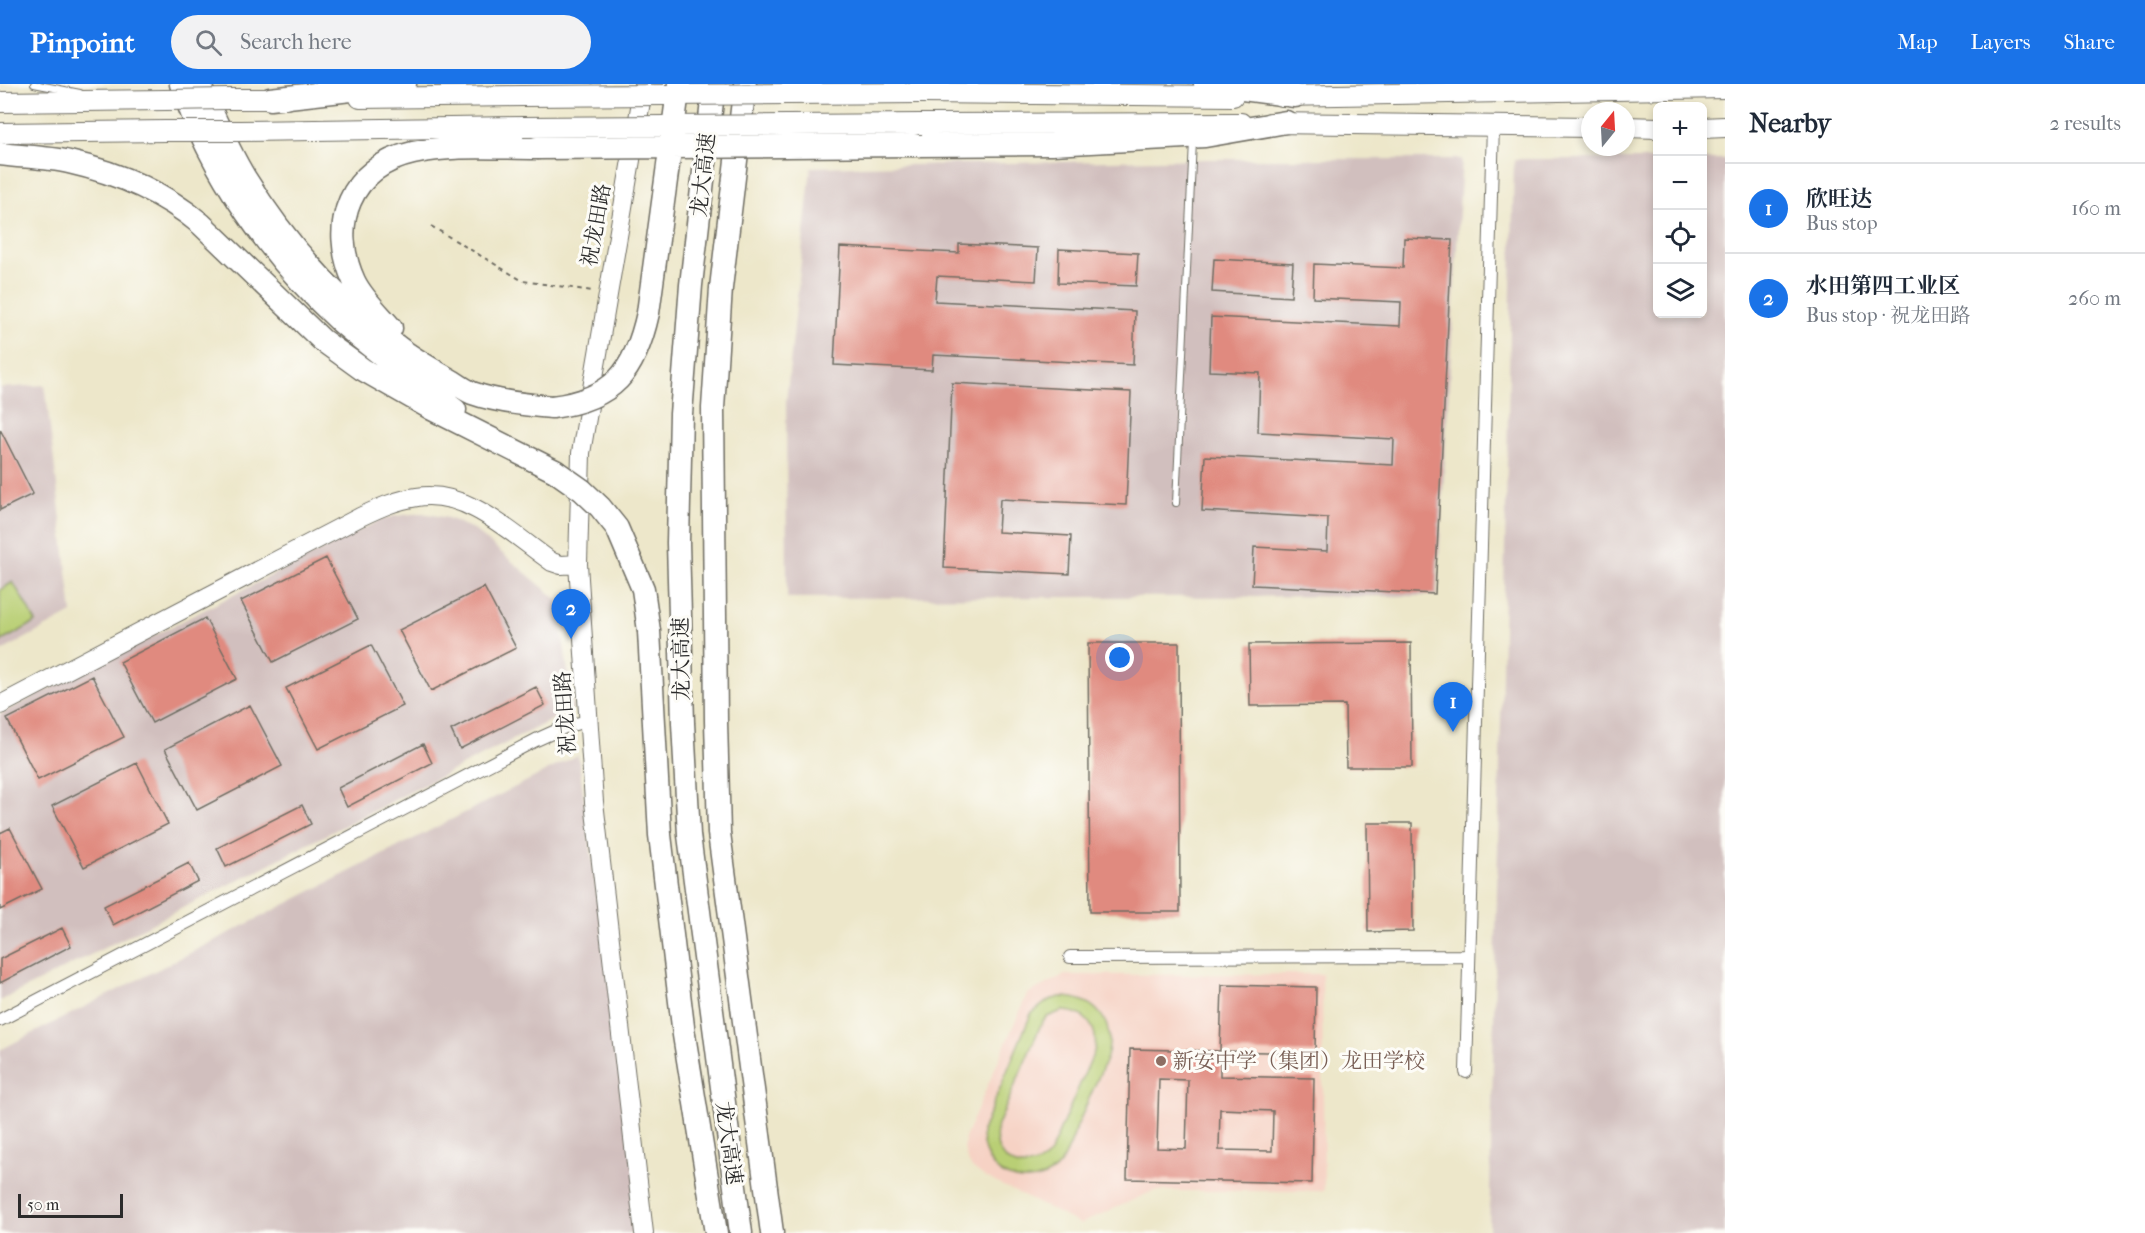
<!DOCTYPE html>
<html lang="en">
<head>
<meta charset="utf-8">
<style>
	:root { --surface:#fff; --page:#f2f2f3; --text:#1f2937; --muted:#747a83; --line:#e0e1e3; --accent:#1a73e8 }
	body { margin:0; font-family:"IM FELL French Canon","Noto Serif SC",serif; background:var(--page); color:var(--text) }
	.controls { position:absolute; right:18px; top:18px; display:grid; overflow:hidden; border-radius:9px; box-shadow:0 3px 9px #0003 }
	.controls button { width:54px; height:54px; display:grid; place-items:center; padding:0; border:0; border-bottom:2px solid var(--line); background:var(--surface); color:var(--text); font:30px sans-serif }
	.compass { position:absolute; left:1581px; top:18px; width:54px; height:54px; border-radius:50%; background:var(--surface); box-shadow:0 3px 9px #0003; rotate:18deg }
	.scale { position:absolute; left:18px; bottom:15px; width:105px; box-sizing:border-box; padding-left:6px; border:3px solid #2b2b2b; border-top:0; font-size:16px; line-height:21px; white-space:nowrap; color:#2b2b2b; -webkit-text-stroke:4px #fdfcf7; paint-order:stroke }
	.you { position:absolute; left:1120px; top:574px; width:21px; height:21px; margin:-15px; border:4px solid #fff; border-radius:50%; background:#1a73e8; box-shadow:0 0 0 9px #1a73e833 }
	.badge { display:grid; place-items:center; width:39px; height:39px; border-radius:50%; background:var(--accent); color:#fff; font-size:20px; font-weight:700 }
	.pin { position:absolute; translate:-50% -50px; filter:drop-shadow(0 2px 3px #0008) }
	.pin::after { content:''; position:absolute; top:32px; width:21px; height:18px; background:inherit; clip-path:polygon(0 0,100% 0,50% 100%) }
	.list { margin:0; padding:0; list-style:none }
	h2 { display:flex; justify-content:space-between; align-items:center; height:78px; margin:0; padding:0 24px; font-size:26px }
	h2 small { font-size:20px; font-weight:400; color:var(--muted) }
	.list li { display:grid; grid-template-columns:39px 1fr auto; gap:18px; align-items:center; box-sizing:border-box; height:90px; padding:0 24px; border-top:2px solid var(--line) }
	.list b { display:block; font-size:22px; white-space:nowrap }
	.list p { margin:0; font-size:20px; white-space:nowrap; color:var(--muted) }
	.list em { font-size:20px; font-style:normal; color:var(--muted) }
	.icon { flex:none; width:33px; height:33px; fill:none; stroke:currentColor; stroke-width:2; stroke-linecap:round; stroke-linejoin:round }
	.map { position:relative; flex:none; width:1725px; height:1149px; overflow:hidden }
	header { display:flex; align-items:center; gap:36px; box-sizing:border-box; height:84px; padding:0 30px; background:var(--accent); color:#fff }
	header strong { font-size:28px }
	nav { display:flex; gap:33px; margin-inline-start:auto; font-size:21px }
	.search { width:420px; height:54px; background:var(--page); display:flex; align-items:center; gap:15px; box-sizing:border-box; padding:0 21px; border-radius:33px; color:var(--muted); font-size:22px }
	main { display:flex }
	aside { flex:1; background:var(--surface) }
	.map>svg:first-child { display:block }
	.built { fill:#f6d2c4 }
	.industrial { fill:#d1bfbe }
	.green { fill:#b9cf74; stroke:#727d50; stroke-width:1.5; fill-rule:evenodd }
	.building { fill:#e08a7f; fill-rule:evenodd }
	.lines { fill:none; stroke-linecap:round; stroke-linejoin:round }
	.lane-casing { stroke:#6f6d63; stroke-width:8 }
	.street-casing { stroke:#6f6d63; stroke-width:14 }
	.secondary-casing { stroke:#6f6d63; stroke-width:20 }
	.primary-casing { stroke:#6f6d63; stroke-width:22 }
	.highway-casing { stroke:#6f6d63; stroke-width:25 }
	.path { stroke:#6f6d63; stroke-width:2; stroke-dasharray:4.5 4.5; stroke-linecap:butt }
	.lane { stroke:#fff; stroke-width:6 }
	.street { stroke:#fff; stroke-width:12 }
	.secondary { stroke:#fff; stroke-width:18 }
	.primary { stroke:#fff; stroke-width:20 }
	.highway { stroke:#fff; stroke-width:22 }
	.primary-bridge-casing { stroke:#6f6d63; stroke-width:22; stroke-linecap:butt }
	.highway-bridge-casing { stroke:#6f6d63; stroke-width:25; stroke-linecap:butt }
	.primary-bridge { stroke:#fff; stroke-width:20 }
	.highway-bridge { stroke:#fff; stroke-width:22 }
	.education-dot { fill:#8d6e63; stroke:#fdfcf7; stroke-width:2 }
	.labels { text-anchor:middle; stroke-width:6; stroke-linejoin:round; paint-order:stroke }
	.street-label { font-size:21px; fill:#2b2b2b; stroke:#fdfcf7 }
	.education-label { font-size:21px; fill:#785e54; stroke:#fdfcf7; text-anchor:start }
</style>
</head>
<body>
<header>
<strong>Pinpoint</strong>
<div class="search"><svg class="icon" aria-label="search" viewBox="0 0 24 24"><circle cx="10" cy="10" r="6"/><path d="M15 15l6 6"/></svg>Search here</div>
<nav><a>Map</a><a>Layers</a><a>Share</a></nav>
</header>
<main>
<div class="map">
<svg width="1725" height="1149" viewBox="0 0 1725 1149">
	<rect width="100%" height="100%" fill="#fdfcf7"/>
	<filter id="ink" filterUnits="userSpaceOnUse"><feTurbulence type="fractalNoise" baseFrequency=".0167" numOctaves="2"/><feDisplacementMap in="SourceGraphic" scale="12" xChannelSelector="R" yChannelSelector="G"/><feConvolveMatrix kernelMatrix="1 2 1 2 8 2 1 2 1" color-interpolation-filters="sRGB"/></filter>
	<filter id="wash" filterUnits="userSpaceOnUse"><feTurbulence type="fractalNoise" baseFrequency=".008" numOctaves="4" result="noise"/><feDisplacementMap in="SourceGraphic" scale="24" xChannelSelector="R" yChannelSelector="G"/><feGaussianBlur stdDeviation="1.35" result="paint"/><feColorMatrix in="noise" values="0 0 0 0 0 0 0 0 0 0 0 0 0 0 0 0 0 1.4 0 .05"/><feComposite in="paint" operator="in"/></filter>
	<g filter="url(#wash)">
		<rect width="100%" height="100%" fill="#ede7ca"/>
		<path class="built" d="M1322,890L1324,1107H1153L1080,1140L981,1091L972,1084L967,1075L964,1064L965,1054L1027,910L1064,891Z"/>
		<path class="industrial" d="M1209,75H1462L1437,512L787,514L786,318L811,83Z
			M1514,75H1657L1658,230H1702L1703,75H1725V1149H1489Z
			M45,301L72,529L0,568V304Z
			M422,429L448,434L473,445L558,516L573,625L0,917V630L382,435L395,432Z
			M578,671L644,1149H0V966Z"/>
		<path class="green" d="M13,498L36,538L0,558V506Z
			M1060,913C1096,913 1116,938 1107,973C1097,997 1086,1021 1076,1045C1072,1056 1068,1069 1061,1079C1048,1097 1022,1101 1003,1090C987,1080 982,1065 982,1047L1031,930L1049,916ZM1062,927C1086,927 1100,945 1094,968L1049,1071C1024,1096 988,1076 998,1041L1042,938L1047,933Z"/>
		<g id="blocks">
			<path class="building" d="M1404,154L1452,156L1435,510L1252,501L1254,463L1327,467L1328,434L1202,427L1205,372L1393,381L1394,355L1258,348L1260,289L1209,287L1211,233L1400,242L1401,218L1313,214L1314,180L1403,184Z
				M959,160L1038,164L1036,197L937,192L935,217L1135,227L1133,281L933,271L932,286L834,281L840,163L959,169Z
				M1059,165L1138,169L1136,202L1058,199Z
				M1214,175L1293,179L1291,213L1212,208Z
				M952,299L1131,308L1126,421L1000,415L998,448L1071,452L1069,490L944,484Z
				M0,345L33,410L0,426Z
				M326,474L358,535L273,578L241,517Z
				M484,503L516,564L431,607L399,546Z
				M205,534L237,595L152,639L120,578Z
				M1088,559H1179L1180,828H1090Z
				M1411,559L1412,683H1346L1345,621L1250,622L1249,560Z
				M371,561L403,622L318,665L286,604Z
				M92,592L124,653L38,696L7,635Z
				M536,603L545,621L460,665L451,646Z
				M250,621L282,682L197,726L165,665Z
				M423,660L432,679L347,723L338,704Z
				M137,679L168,740L84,783L52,722Z
				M302,721L311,740L226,783L217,764Z
				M1367,739H1412L1413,847L1368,848Z
				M10,744L42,805L0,826V749Z
				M189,779L198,797L113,841L104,822Z
				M62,844L71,862L0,899V875Z
				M1222,901L1316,903L1315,969L1220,967Z
				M1130,965L1220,967V992L1314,994L1312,1099L1127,1095ZM1159,995L1188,996L1186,1065L1157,1064ZM1220,1025L1273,1027L1272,1067L1219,1066Z"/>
		</g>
	</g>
	<g filter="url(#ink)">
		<use href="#blocks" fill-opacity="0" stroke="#6f6d63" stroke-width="1.5"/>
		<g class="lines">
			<defs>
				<path id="lane" d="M34,0L80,9
					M1176,419L1193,57"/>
				<path id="street" d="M1070,873L1469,872
					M0,936L536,656L567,642L588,637
					M1466,988L1493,41"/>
				<path id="secondary" d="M0,621L360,433C379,424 396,416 417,413C468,405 513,451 552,478L561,481L578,480
					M644,1149L594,718L578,480L581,369L644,0"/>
				<path id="primary" d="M922,9L1233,12
					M1281,12L1725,4
					M360,14L522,12
					M230,15H286
					M0,18L165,16
					M1270,39L1590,43
					M922,40L1241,39
					M1626,43L1658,44
					M1702,44L1725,43
					M240,47L523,43
					M0,49L166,47"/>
				<path id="highway" d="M181,0C210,87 272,175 340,237C376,269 417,296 455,326
					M199,0C214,32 227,65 245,94C285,159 337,217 398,263C415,276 433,286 452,297C458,301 465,306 472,309C497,318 526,321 552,323
					M714,0L691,201L681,330L678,459L683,639L689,751L741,1149
					M745,0L721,204L713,324L716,637L719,749L772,1149
					M1205,0L1295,12
					M270,15L405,0
					M914,61L1052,60L1205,52L1286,38
					M0,70C22,73 47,73 69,78C118,89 162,107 201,140L322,256L362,285L432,325L555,387
					M391,244C379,230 362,214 354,197C328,140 350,83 413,69C453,60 497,64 537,64
					M649,547L660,751L684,951L716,1149"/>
			</defs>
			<use href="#lane" class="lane-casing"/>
			<use href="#street" class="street-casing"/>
			<use href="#secondary" class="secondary-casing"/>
			<use href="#primary" class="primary-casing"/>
			<use href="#highway" class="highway-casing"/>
			<path class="path" d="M431,142L523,197L593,207"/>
			<use href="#lane" class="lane"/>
			<use href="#street" class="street"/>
			<use href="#secondary" class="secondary"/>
			<use href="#primary" class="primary"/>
			<use href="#highway" class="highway"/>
			<defs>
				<path id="primary-bridge" d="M522,12L922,9
					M165,16L230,15
					M523,43L922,40
					M166,47H240"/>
				<path id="highway-bridge" d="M537,64L914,61
					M552,323C614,315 635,288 648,229L679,0
					M555,387L582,406L600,423L617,444L643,505L649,547"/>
			</defs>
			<use href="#primary-bridge" class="primary-bridge-casing"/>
			<use href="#highway-bridge" class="highway-bridge-casing"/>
			<use href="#primary-bridge" class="primary-bridge"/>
			<use href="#highway-bridge" class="highway-bridge"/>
		</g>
	</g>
	<circle class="education-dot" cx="1161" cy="977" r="6"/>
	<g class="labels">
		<g class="street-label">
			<text transform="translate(703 91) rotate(-84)" y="7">龙大高速</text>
			<text transform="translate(596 141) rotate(-80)" y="7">祝龙田路</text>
			<text transform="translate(681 575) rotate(-91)" y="7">龙大高速</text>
			<text transform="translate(565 629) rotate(-94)" y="7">祝龙田路</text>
			<text transform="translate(729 1059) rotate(82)" y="7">龙大高速</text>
		</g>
		<g class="education-label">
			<text x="1173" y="984">新安中学（集团）龙田学校</text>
		</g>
	</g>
</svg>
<div class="controls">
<button>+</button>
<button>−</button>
<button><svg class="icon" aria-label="locate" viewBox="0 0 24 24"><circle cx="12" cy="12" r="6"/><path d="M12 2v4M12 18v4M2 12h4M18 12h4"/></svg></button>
<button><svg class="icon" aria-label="layers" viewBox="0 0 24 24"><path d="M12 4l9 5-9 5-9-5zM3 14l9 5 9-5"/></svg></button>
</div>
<svg class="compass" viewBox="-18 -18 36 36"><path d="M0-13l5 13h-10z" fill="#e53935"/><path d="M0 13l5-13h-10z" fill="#747a83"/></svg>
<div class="scale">50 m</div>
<div class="you"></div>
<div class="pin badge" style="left:1453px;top:648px">1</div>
<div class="pin badge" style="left:571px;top:555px">2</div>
</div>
<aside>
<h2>Nearby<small>2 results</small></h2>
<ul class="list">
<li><span class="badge">1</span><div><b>欣旺达</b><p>Bus stop</p></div><em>160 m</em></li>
<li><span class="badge">2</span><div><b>水田第四工业区</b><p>Bus stop · 祝龙田路</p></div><em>260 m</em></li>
</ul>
</aside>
</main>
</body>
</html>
